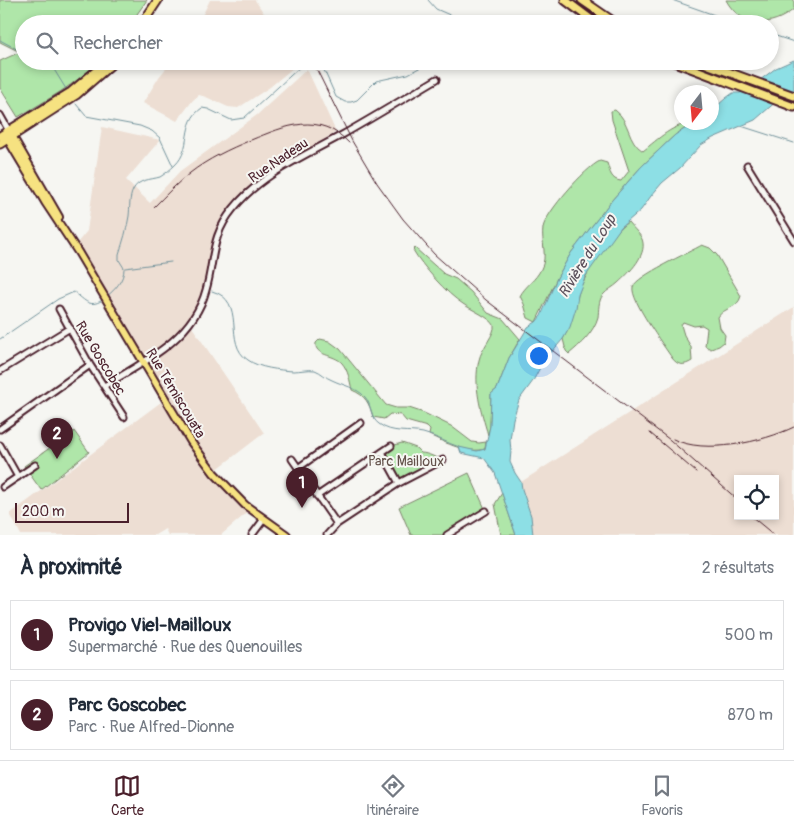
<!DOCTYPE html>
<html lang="fr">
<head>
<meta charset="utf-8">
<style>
	:root { --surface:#fff; --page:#f6f6f7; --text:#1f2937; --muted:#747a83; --line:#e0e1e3; --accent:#4a1f2b }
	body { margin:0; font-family:Pangolin,sans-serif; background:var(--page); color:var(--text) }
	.controls { position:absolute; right:15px; bottom:15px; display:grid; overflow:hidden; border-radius:0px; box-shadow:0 2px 8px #0003 }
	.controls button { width:45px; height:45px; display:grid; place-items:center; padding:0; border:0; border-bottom:1px solid var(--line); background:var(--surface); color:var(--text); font:25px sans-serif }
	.compass { position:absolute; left:674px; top:85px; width:45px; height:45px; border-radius:50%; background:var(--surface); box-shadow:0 2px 8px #0003; rotate:196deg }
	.scale { position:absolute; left:15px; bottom:12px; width:114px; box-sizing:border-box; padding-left:5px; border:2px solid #4a1f2b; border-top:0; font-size:14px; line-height:18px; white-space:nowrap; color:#4a1f2b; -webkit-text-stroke:4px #f6f6f2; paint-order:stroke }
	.you { position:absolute; left:538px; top:355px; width:18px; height:18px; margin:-12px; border:4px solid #fff; border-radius:50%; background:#1a73e8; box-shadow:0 0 0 8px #1a73e833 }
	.badge { display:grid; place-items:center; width:32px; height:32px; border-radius:50%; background:var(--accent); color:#fff; font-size:16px; font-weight:700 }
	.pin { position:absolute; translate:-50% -41px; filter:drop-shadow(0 1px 2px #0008) }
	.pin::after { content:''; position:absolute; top:26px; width:18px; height:15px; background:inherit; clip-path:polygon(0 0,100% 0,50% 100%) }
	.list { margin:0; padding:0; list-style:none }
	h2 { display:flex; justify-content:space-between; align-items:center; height:65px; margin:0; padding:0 20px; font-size:21px }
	h2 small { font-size:16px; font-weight:400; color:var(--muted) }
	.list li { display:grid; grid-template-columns:32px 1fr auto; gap:15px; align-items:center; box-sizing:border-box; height:70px; margin:0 10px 10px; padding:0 10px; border:1px solid var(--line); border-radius:0px }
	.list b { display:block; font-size:19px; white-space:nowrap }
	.list p { margin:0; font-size:16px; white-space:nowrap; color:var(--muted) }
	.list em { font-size:16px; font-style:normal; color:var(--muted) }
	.icon { flex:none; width:28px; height:28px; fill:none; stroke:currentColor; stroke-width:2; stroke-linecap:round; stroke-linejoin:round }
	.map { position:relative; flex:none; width:794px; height:535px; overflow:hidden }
	.search { position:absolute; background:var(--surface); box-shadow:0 2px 8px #0003; left:15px; right:15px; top:15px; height:55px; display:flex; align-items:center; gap:12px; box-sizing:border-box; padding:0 18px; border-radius:28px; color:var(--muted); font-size:19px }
	.sheet { height:225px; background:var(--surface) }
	nav { display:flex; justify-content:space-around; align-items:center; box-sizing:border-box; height:70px; border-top:1px solid var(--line); background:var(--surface); font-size:14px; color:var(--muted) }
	nav a { display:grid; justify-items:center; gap:2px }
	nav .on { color:var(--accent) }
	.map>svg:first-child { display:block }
	.built { fill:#edded3; fill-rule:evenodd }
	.green { fill:#afe6a9; stroke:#7c826a }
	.water { fill:#8ddfe5; stroke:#72929b }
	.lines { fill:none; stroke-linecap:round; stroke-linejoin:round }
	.stream { stroke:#72929b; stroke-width:1 }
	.minor-casing { stroke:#4a1f2b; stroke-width:9 }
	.major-casing { stroke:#4a1f2b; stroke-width:10 }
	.highway-casing { stroke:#4a1f2b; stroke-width:11 }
	.minor { stroke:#f6f6f2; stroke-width:5 }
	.major { stroke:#f6e281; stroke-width:6 }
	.highway { stroke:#f6e281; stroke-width:7 }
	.rail { stroke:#4a1f2b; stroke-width:1 }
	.labels { text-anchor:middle; stroke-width:4; stroke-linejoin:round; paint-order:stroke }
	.street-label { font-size:14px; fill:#4a1f2b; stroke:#f6f6f2 }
	.park-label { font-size:14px; fill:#63514a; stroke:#f6f6f2 }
	.water-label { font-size:15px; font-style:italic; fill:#5b4f5a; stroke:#f6f6f2 }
</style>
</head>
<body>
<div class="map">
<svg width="794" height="535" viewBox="0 0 794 535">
	<rect width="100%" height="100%" fill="#f6f6f2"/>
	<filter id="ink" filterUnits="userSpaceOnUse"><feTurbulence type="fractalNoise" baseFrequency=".02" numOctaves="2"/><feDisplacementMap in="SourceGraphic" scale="10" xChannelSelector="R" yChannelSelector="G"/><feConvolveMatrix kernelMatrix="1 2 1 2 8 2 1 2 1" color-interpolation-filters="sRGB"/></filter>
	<g filter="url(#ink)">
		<path class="built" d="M210,0H255L271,24H198Z
			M172,61H299L300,62L270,87L238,108L228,107L206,97L199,95L193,100L177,121L143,103L159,77Z
			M307,69L336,132L278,167L233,203L223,215L218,225L210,247L206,281L202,295L188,321L264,433L216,470L194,441L77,243L87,231L102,127L160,140L126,180L150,203L180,171L257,115Z
			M794,307V535H533L531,516L522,489L521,482ZM738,479H775V516H738Z
			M161,402L201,462L214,478L249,511L221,535H168L165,529L155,535H21L10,514Z"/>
		<path class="green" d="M0,0H147L130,24H24V61H99C75,85 47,100 18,117L0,88V61L20,52L0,42Z
			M726,0H794V9C772,28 741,28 726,0Z
			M615,110C630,121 627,141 643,151C658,139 674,123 694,123L675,135L641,167L612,200L571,253L557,278L536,322L528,318L524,304L520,296C525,286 536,280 541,269C548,256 541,242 543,228C545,213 586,167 600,161L607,163C610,172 611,180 621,181L629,171L612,120L611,111Z
			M628,222C632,227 638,232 641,237C650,253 629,273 618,283C614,287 607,290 603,295C598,301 599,310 598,317C594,332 580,345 569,354L566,351L563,339C573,322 573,314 578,295C583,276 612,232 628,222Z
			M702,245L710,248L717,255L741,296C738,309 724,307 718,317L720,328L725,335L724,342L719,346L711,349L705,346L707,328L702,325L694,326L683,322L681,325L684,335L691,347L692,361C684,366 678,366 672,358C664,346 630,300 633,287C636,276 690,252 702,245Z
			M415,248L444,274L456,279L471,292L488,313L503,319L520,339L509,358L497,389L491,394L490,426L488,435C481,411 473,386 479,360C481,349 496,333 494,325C491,318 470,309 463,304C446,293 423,267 413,250Z
			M320,339L329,341L340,349L386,405L396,408H409L424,413L451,426L472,442L479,443L486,442L485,449C467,454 446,443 429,435L430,430L427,427L406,421L401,415L390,414L384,419L373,417C369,403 366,396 352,390C350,381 348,370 342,363C334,354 314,356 316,343Z
			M74,431L89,452L41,490L24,466Z
			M402,443L416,448L421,453C428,453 436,458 443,460L399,483L382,452L391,446Z
			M469,473L486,511L447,535H411L399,507Z
			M502,493L516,535H501L495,504Z"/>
		<path class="water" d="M794,60V91L778,100L755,120L713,138L701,145L680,168L662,183L651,196L641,210L621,227L585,277L578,295L576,308L570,327L563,339L543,362L533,381L519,400L513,419L510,440L511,451L510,462L515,473L521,482L522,489L531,516L533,535H516L495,473L484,458L461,453L459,447L477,451L485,449L490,426L491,394L497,389L509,358L528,327L536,322L541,316L557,278L571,253L612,200L641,167L675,135L694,123L712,122V108L718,105L726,98L733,93H740L752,86L776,68Z"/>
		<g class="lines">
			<path class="stream" d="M428,0L436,9L452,16L458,24
				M672,0L740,24
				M770,34L794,42
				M0,40L24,53
				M47,61L50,63L66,89
				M318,61L324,70L336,97L345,102H351L357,100L376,81L408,74L432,61
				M76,104L86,116L140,126L152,131L160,138L173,166
				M741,126L794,143
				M124,268L119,260V254C123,242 127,229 129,216C130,208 129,198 133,190C138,179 150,180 160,177C165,174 171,169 175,165C193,148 180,123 202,108L208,109L231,120L244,118L301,66L309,61
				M125,268L171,262
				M212,291C248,301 222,343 248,360C259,368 279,370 293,371C300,371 308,369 315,370C321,372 326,378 332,380C342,385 358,388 365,397C372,405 370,418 379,424C392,434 409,430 423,433C435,436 447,443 459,447
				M107,296C115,290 124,280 124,269
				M0,339L58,299L74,292C86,301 90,309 104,299"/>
			<defs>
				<path id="minor" d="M0,115L9,131
					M747,165L794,241
					M59,309L90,365L124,417
					M0,371L70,328
					M104,386C144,362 193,339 206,290C215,259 210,237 233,209C261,174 304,156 342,135C374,117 405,98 437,79
					M0,429L90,365
					M0,445L18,477
					M382,452L399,483
					M292,459L337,524
					M298,468L361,423
					M3,487L35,465
					M317,496L391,446
					M252,535L264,519
					M327,535L337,524L399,483L443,460
					M447,535L486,511"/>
				<path id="major" d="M10,132L59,217
					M5,135L45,202L78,252L191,442L214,473L245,505L287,535"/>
				<path id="highway" d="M565,0L597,24
					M582,0L617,24
					M142,24L158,0
					M672,61L794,107
					M698,61L794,96
					M0,136L71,92L108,61
					M0,144L76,95L115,61"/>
			</defs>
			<use href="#minor" class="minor-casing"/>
			<use href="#major" class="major-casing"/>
			<use href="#highway" class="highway-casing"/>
			<use href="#minor" class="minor"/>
			<use href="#major" class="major"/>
			<use href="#highway" class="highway"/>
			<path class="rail" d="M314,64L352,141L377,183L403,219L434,254L486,300L670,440L738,500
				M154,207C166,195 177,183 190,173C208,159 229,149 251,140C285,126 319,111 349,143
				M650,433L696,472
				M673,439C705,455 763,442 794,427
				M751,516L774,535"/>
		</g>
	</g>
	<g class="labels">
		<g class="street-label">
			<text transform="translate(278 160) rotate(-34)" y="5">Rue Nadeau</text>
			<text transform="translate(101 358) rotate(59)" y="5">Rue Goscobec</text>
			<text transform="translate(176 393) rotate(59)" y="5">Rue Témiscouata</text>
		</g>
		<g class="park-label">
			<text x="406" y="466">Parc Mailloux</text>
		</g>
		<g class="water-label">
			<text transform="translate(587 256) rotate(-58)" y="5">Rivière du Loup</text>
		</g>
	</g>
</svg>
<div class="controls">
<button><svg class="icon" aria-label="locate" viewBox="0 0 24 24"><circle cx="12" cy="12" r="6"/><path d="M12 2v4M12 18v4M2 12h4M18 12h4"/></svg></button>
</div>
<svg class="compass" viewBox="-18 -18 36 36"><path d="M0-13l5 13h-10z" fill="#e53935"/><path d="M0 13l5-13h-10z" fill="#747a83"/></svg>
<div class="scale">200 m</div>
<div class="you"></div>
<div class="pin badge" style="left:302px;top:508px">1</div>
<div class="pin badge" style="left:57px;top:459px">2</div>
<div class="search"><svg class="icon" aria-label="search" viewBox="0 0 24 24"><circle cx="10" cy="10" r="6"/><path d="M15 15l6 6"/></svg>Rechercher</div>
</div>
<section class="sheet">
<h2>À proximité<small>2 résultats</small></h2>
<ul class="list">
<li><span class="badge">1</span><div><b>Provigo Viel-Mailloux</b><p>Supermarché · Rue des Quenouilles</p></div><em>500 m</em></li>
<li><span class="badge">2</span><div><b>Parc Goscobec</b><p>Parc · Rue Alfred-Dionne</p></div><em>870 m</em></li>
</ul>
</section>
<nav>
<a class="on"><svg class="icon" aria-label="map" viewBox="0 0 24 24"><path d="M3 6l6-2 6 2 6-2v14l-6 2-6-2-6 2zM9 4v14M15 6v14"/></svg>Carte</a>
<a><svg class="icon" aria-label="directions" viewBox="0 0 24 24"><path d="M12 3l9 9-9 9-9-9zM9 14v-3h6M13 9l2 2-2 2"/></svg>Itinéraire</a>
<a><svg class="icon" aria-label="saved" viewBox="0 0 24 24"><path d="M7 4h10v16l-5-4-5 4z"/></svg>Favoris</a>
</nav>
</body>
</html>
